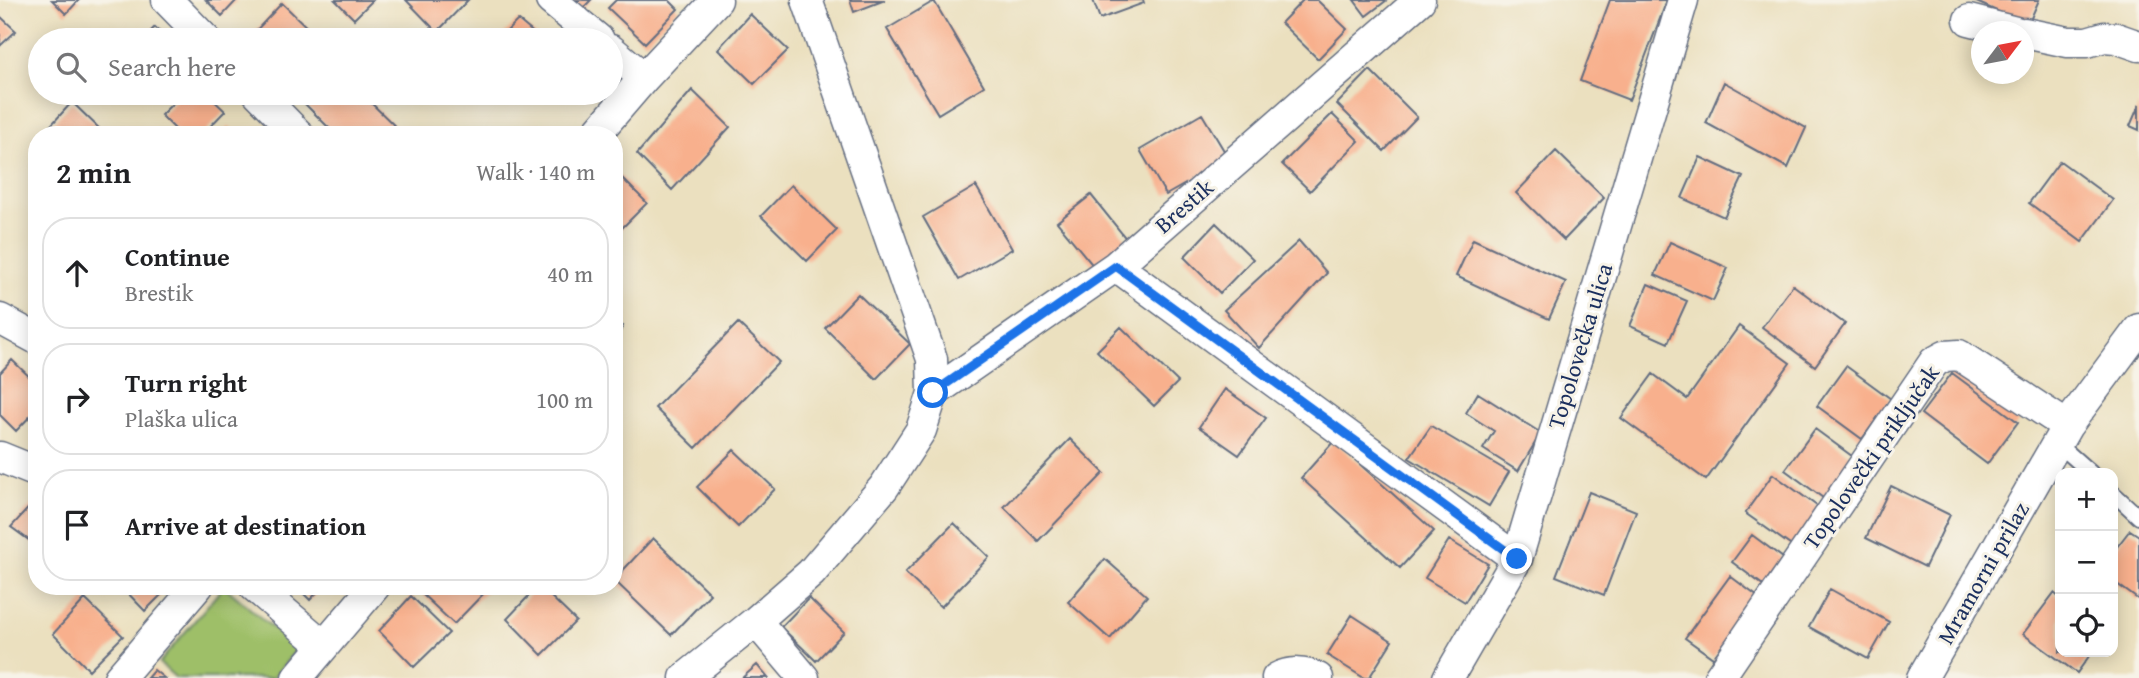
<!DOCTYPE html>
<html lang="en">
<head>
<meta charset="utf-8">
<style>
	:root { --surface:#fff; --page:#f2f2f2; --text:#202124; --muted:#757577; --line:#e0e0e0 }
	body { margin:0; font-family:"Gentium Book Plus",serif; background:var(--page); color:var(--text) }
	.controls { position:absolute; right:21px; bottom:21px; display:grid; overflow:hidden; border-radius:14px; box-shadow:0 4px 18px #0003 }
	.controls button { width:63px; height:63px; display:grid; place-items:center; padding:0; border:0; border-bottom:2px solid var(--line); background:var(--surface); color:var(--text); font:35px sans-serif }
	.compass { position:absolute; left:1971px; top:21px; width:63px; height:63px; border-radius:50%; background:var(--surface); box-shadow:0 4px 18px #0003; rotate:58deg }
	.stop { position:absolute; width:21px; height:21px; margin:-16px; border:5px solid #1a73e8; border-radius:50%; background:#fff }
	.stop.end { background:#1a73e8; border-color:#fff; box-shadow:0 2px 7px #0008 }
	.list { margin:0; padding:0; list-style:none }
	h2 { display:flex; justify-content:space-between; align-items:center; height:91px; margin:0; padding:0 28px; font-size:30px }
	h2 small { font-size:23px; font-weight:400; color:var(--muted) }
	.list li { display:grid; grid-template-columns:46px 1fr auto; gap:21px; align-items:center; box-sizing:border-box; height:112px; margin:0 14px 14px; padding:0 14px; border:2px solid var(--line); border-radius:28px }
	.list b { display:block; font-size:26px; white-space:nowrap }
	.list p { margin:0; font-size:23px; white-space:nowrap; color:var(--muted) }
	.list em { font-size:23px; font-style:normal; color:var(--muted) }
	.icon { flex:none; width:38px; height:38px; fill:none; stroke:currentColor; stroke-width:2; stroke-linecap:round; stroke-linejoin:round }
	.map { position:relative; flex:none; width:2139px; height:678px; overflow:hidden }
	.search { position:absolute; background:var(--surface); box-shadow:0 4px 18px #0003; left:28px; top:28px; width:595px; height:77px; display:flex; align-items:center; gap:18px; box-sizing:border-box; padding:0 24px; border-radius:38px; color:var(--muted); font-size:26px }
	.panel { position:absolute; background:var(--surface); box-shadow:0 4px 18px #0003; left:28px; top:126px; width:595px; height:469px; border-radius:28px }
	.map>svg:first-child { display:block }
	.green { fill:#9ebf68; stroke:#5c7763; stroke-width:2 }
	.building { fill:#f8b08d }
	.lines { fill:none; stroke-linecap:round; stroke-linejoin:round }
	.service-casing { stroke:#646d80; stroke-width:18 }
	.minor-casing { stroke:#646d80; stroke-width:33 }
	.service { stroke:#fff; stroke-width:14 }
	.minor { stroke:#fff; stroke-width:30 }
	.route { stroke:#1a73e8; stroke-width:9 }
	.labels { text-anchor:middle; stroke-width:6; stroke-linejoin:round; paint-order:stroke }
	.street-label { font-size:23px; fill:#1b2f5e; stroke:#f7f3e8 }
</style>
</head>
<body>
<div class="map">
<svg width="2139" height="678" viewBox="0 0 2139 678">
	<rect width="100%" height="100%" fill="#f7f3e8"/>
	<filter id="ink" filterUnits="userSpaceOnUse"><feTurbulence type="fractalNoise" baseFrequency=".0143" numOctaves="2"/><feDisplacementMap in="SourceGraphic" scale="14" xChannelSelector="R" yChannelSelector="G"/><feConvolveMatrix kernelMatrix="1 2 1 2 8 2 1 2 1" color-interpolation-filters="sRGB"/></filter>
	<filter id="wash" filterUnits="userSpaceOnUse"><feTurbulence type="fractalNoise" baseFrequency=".00686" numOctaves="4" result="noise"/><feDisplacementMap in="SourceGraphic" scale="28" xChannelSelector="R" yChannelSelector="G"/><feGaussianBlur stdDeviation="1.57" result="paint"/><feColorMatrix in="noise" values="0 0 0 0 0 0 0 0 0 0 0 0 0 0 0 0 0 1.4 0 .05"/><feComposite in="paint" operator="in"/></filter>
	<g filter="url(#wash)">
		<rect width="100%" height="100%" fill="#ebe0bf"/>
		<path class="green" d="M224,586L297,649L273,678H176L159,663Z"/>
		<g id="blocks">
			<path class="building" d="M52,0H79L66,14Z
				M206,0H237L222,16Z
				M335,0H373L354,19Z
				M406,0H468L437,32Z
				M573,0H591L582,9Z
				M616,0H669L678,9L645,43L608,8Z
				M850,0H885L854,12Z
				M1093,0H1143L1144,3L1100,19Z
				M1303,0H1317L1347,29L1318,59L1281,23Z
				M1354,0H1387L1366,16Z
				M1610,0H1667L1629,100L1580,81Z
				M1972,0H2039L2028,25Z
				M934,1L984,86L938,114L887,29Z
				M282,3L320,40H252L249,38Z
				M750,14L788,50L754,84L718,49Z
				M0,16L16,31L0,46Z
				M518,20L542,40H498Z
				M155,27L168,40H142Z
				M1370,70L1417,117L1384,151L1337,104Z
				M1724,82L1806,128L1788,168L1706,123Z
				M692,90L730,127L672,190L637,154Z
				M183,93H206L225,111L202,135H181L161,115Z
				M303,93H361L404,135H336L299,98Z
				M72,102L106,135H42Z
				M2139,105V130L2130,126Z
				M1202,114L1229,159L1166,195L1140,150Z
				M1332,114L1359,141L1310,191L1282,164Z
				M229,126L238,135H220Z
				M1556,151L1604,198L1564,240L1516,193Z
				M1700,157L1743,177L1724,217L1682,198Z
				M2060,161L2113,200L2082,242L2029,203Z
				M618,174L647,203L614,236V179Z
				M791,185L837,230L807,261L761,216Z
				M976,186L1012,249L959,280L923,217Z
				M1091,195L1128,241L1095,268L1057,222Z
				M1216,223L1253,259L1220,293L1184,257Z
				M1473,239L1566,282L1549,319L1456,276Z
				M1299,241L1327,273L1259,348L1224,310Z
				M1670,242L1728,268L1713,301L1655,275Z
				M1648,284L1687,301L1668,343L1630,326Z
				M1793,285L1845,324L1815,366L1762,327Z
				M858,294L910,344L876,379L825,328Z
				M614,322L623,326L614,343Z
				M738,323L779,362L696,448L655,408Z
				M1739,326L1790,363L1706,480L1621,418L1653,374L1687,399Z
				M1121,327L1178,382L1154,406L1097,351Z
				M12,360L37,384V409L16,431L0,415V373Z
				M1846,366L1891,399L1862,439L1817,406Z
				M1952,373L2018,422L1987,464L1921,414Z
				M1225,389L1266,418L1239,455L1199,427Z
				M1478,393L1541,433L1518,471L1483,449L1494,431L1466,413Z
				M1431,426L1509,472L1489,506L1409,458Z
				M1815,429L1860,462L1830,503L1785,470Z
				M1070,439L1104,473L1038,541L1004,507Z
				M1334,441L1434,531L1400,568L1301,478Z
				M734,450L775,489L738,527L697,487Z
				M1773,474L1821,509L1793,547L1745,513Z
				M1891,486L1950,515L1925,567L1866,538Z
				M1589,492L1636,511L1604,595L1556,576Z
				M35,501L37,502V546L11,527Z
				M954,523L989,557L941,607L905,573Z
				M2130,530L2139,536V600L2113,581V552Z
				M1752,535L1783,558L1763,585L1732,562Z
				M653,538L710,594L671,635L614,580Z
				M1449,540L1488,564L1465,602L1425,578Z
				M1105,559L1147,596L1110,639L1068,602Z
				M1730,576L1758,597L1713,658L1685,638Z
				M121,586H170L145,611Z
				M296,586H323L310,600Z
				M430,586H482L487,590L454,624L422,594Z
				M538,586H540L576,621L542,655L507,619Z
				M1830,589L1889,622L1868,659L1809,627Z
				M2054,593L2060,598V652H2092L2077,673L2023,634Z
				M411,596L449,633L414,667L379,631Z
				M809,598L844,632L816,661L781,627Z
				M85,599L123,636L89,670L53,634Z
				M1352,615L1392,641L1369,678H1364L1327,655Z
				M757,665L768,678H742Z
				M154,670L164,678H147Z"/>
		</g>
	</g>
	<g filter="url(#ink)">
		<use href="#blocks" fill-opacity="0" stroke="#646d80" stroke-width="2"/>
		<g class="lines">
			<defs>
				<path id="service" d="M2057,443L2091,473
					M2113,493L2139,517"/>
				<path id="minor" d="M167,0L206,40
					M551,0L599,40
					M807,0L932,359L933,393
					M1969,20L2016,32
					M2024,33L2068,42H2087L2104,37L2116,38L2139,46
					M611,50L644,78
					M258,93L299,135
					M595,135L644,78L717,0
					M1116,266L1517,559
					M0,319L37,339
					M0,457L37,472
					M254,586L324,646
					M756,621L804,678
					M119,678L198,586
					M297,678L375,586
					M685,678L756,621L811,573L884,487L921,430L933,393L1116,266L1420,0
					M1277,678C1290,671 1305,672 1318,678
					M1448,678L1517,559L1683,0
					M1719,678L1934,362L1945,356L1959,355L2067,426
					M1922,678L2067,426L2139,329"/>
			</defs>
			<use href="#service" class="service-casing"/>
			<use href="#minor" class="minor-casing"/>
			<use href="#service" class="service"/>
			<use href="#minor" class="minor"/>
		</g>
	</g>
	<g class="lines" filter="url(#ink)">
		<path class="route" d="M933,393L1116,266L1517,559"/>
	</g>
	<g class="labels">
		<g class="street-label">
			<text transform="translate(1184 206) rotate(-41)" y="8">Brestik</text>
			<text transform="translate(1580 346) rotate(-73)" y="8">Topolovečka ulica</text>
			<text transform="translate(1871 457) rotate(-55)" y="8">Topolovečki priključak</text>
			<text transform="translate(1983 573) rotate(-60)" y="8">Mramorni prilaz</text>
		</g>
	</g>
</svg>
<div class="controls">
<button>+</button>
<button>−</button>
<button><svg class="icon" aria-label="locate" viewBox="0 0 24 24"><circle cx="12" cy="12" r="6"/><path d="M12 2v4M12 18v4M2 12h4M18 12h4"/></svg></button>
</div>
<svg class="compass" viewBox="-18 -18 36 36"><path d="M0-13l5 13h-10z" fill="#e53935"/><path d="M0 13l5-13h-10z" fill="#757577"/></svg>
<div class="stop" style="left:933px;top:393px"></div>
<div class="stop end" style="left:1517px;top:559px"></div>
<div class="search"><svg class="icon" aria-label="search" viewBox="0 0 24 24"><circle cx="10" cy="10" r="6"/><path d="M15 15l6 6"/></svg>Search here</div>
<section class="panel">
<h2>2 min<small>Walk · 140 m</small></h2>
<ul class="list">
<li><svg class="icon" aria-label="ahead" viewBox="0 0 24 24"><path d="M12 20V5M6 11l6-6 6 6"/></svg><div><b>Continue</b><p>Brestik</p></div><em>40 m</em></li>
<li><svg class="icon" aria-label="right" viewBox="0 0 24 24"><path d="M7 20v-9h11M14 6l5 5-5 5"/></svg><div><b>Turn right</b><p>Plaška ulica</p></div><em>100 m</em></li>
<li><svg class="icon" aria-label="arrive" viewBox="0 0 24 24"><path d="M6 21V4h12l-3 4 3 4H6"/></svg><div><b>Arrive at destination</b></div></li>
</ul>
</section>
</div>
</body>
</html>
